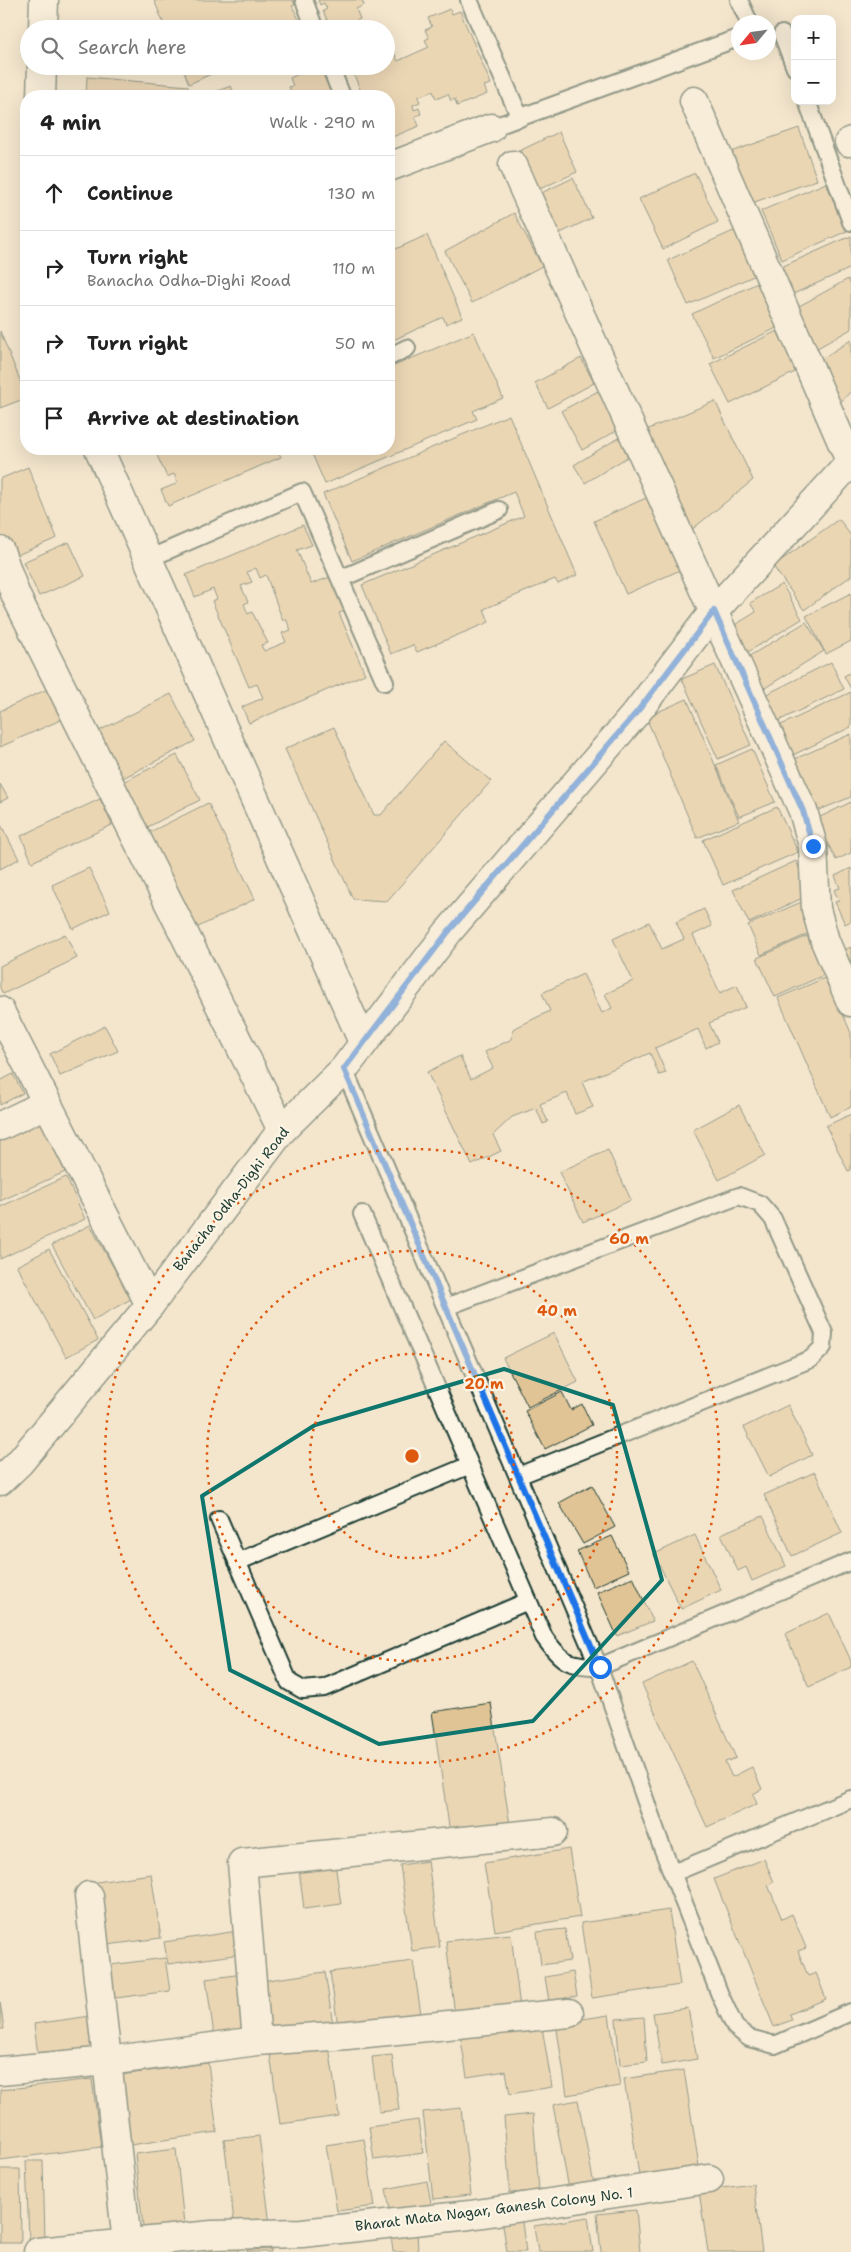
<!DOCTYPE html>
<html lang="en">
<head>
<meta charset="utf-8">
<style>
	:root { --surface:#fff; --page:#f6f6f6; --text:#222; --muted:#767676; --line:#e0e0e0 }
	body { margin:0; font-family:"Shantell Sans",sans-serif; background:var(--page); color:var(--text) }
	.controls { position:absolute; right:15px; top:15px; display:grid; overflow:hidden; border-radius:10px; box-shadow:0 5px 20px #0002 }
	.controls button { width:45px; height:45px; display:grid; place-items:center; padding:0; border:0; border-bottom:1px solid var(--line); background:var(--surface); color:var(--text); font:25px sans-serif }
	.compass { position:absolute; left:731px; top:15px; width:45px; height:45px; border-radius:50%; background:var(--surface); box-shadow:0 5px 20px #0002; rotate:241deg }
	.stop { position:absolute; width:15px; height:15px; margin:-11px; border:4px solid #1a73e8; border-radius:50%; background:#fff }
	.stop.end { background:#1a73e8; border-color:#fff; box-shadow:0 1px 5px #0008 }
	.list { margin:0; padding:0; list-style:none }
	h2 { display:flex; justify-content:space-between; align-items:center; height:65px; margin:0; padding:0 20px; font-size:21px }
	h2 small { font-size:16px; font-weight:400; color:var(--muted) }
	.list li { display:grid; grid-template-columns:32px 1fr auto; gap:15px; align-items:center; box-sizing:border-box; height:75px; padding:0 20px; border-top:1px solid var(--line) }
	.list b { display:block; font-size:19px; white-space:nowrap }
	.list p { margin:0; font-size:16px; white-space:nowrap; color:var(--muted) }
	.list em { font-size:16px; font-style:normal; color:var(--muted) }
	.icon { flex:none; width:28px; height:28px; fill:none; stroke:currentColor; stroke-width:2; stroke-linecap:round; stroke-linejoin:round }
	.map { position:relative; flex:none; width:851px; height:2252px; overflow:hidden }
	.search { position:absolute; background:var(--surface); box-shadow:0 5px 20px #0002; left:20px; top:20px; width:375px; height:55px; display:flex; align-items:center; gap:12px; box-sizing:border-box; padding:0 18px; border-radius:28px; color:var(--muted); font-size:19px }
	.panel { position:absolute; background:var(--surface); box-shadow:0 5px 20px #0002; left:20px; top:90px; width:375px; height:365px; border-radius:20px }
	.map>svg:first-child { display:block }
	.building { fill:#e0c495; stroke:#1f3d34; fill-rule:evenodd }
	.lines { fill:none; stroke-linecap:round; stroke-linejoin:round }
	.service-casing { stroke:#1f3d34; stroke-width:20 }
	.minor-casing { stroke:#1f3d34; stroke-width:31 }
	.tertiary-casing { stroke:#1f3d34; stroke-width:31 }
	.service { stroke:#fcf5e5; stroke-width:16 }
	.minor { stroke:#fcf5e5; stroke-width:28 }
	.tertiary { stroke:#fcf5e5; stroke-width:28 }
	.route { stroke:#1a73e8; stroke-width:6 }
	.marked { fill:none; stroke:#0f766e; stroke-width:4; stroke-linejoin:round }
	.ring { fill:none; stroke:#de580e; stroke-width:2.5; stroke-dasharray:2.5 5 }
	.labels { text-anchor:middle; stroke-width:4.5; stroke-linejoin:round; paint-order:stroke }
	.street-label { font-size:14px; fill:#1f3d34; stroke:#fcf5e5 }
	.centre { fill:#de580e; stroke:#fcf5e5; stroke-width:2.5 }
	.ring-label { font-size:15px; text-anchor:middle; font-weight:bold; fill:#de580e; stroke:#fcf5e5; stroke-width:4.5; stroke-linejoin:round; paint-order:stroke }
</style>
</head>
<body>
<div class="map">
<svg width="851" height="2252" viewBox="0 0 851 2252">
	<rect width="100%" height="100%" fill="#f4e6cd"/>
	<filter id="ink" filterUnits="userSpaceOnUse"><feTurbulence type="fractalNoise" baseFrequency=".02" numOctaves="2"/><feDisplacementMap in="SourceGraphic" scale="10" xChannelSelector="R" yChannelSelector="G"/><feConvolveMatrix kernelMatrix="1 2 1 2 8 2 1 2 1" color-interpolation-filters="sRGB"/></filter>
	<g filter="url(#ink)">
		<path class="building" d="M154,0H293L295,5L292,6L304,29H166Z
			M318,0H362L364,5L356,9L360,19L337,29H331L323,11L327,9L324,3L320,5Z
			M450,9L452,14L460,11L491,84L484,86L487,94L457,106L455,99L451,101L448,94L436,99L433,91L418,97L420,102L413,105L414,110L419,108L421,114L415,116L419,126L390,138L389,96H363L350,66H386V48L388,52L393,50L398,61L429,47L425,40L429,38L425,30L432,27L428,18Z
			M182,66H221L222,69L189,84Z
			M296,66H329L335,96H293L289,87L293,86L290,78L298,74Z
			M87,77L188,86L187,96H86Z
			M231,86L235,96H204Z
			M799,128L817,180L743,206L725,154Z
			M559,132L577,172L533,192L515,153Z
			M695,173L718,222L663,249L639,199Z
			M573,178L592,218L554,236L535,196Z
			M826,183L847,231L782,260L761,211Z
			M514,213L542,266L472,303L445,251Z
			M738,229L758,274L688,305L668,260Z
			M427,235L462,317L446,324L443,317L389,342V252Z
			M851,236V268L793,294L781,267Z
			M768,278L789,322L714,358L692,314Z
			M848,279L851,285V329L814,350L792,310Z
			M0,331L26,395V398L0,408Z
			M777,331L797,371L730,404L710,364Z
			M474,332L503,398L473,411L477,419L325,484L310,449H389V368Z
			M851,340V391L838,405L812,365Z
			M581,358L594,383L548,408L535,383Z
			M598,391L620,429L582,450L561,411Z
			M715,401L753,480L690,531L637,434Z
			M509,415L577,575L558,584L555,579L484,609L489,622L417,652L413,645L391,654L362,585L524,516L514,492L352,561L323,494Z
			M623,435L634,453L585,483L574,465Z
			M154,449H277L281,457L168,506L161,490L178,483L174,474L167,477Z
			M28,467L57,538L10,558L0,534V479Z
			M653,495L685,568L626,594L594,521Z
			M839,519L851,536V576L804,610L773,566Z
			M303,525L312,545L297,550L311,584L333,576L347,610L339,613L365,674L249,723L242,707L263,698L257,684L249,687L212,601L217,599L213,589L195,597L186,575ZM256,568L260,578L266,575L283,621L286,619L291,630L282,633L286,642L264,651L261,645L268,643L252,612L248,614L244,604L248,602L241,586L252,582L247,572Z
			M69,542L85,576L39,596L23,562Z
			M782,584L802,619L743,655L727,630L756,612L750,603Z
			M851,593V641L826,654L806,616Z
			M806,622L824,651L760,691L741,661Z
			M831,662L844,689L776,722L763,696Z
			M715,665L751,745L718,759L682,679Z
			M851,672V689L844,676Z
			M52,687L65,718L0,747V711Z
			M851,692V727L793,755L779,726Z
			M171,694L195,741L113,783L89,736Z
			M687,699L739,821L697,838L646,717Z
			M334,727L374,815H381L444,741L491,781L387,901L353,899L285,749Z
			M851,734V797L810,814L788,762Z
			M752,749L775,802L739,817L716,765Z
			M177,755L200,800L138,832L115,786Z
			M0,784L8,798L0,802Z
			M100,799L112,825L32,862L21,836Z
			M851,802V853L836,860L816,819Z
			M208,803L255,899L186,933L140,837Z
			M777,807L798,852L723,885L703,840Z
			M0,823L19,859L0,869Z
			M796,861L811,894L749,923L733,890Z
			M89,868L110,911L73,929L52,885Z
			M851,868V921L845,924L835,902L839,901L834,890L840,888L835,876Z
			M804,901L817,930L761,955L748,925Z
			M704,909L712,926L693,935L720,993L737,985L746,1007L709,1023L718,1042L706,1048L698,1029L655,1048L666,1073L659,1075L650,1053L582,1082L593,1107L575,1114L567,1093L540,1104L548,1122L543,1124L536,1108L512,1117L493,1135L501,1151L472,1165L427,1072L460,1056L471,1079L493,1068L485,1052L512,1039L513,1029L550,1011L542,993L583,974L602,1013L612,1008L605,994L633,981L613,939L649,922L662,949L684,939L676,922Z
			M65,934L77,958L3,994L0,988V966Z
			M807,936L824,975L775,997L757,958Z
			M851,947V966L844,950Z
			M827,977L851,1033V1107L830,1117L778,998Z
			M105,1026L118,1051L60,1076L50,1054Z
			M13,1074L23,1093L0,1105V1081Z
			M739,1105L765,1155L719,1180L693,1130Z
			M851,1114V1170L848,1171L826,1126Z
			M39,1117L65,1172L0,1201V1135Z
			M608,1150L631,1200L583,1222L559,1172Z
			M66,1177L85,1219L0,1259V1207Z
			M90,1225L131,1299L93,1320L52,1245Z
			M49,1249L98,1340L66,1357L17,1266Z
			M554,1333L578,1382L528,1407L503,1358Z
			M562,1392L571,1410L582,1404L592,1425L545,1449L525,1411Z
			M788,1405L812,1455L769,1477L744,1427Z
			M815,1472L842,1533L792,1556L764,1495Z
			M592,1485L615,1527L583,1544L559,1503Z
			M763,1516L786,1566L752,1581L746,1567L738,1571L721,1534Z
			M695,1535L721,1590L681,1609L654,1554Z
			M612,1536L629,1571L593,1587L577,1551Z
			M633,1577L653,1621L617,1636L597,1592Z
			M829,1613L851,1661V1667L809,1687L785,1634Z
			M692,1661L736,1758L725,1762L732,1777L752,1767L762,1789L753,1794L757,1804L707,1827L642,1684Z
			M491,1703L510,1825L450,1833L432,1712Z
			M569,1849L580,1917L495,1931L484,1863Z
			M764,1859L774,1882L768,1885L782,1919L792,1914L806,1948L798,1951L808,1976L816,1973L826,1999L790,2014L792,2020L774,2027L714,1879Z
			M428,1861L440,1947L412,1951L400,1865Z
			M335,1864L341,1904L304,1909L299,1869Z
			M151,1874L161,1938L107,1945L97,1882Z
			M669,1910L680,1985L592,1998L581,1923Z
			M565,1929L570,1961L541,1965L537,1932Z
			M238,1931L241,1954L168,1964L164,1942Z
			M511,1934L520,2008L455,2015L446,1941Z
			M165,1958L170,1991L108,1999L103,1966Z
			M413,1961L422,2021L339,2033L330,1972Z
			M325,1972L333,2025L269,2034L261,1981Z
			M573,1972L577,1996L549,2001L545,1977Z
			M243,1974L252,2037L215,2042L206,1979Z
			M0,2002L4,2029H0Z
			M688,2008L697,2059L662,2065L653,2013Z
			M98,2015L104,2053L39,2063L34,2024Z
			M609,2015L620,2086L567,2095L556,2023Z
			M644,2017L647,2062L620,2065L616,2019Z
			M541,2021L552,2087L510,2094L506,2071L467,2077L460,2034Z
			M328,2039L339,2116L280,2124L269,2047Z
			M392,2055L399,2110L379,2112L372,2057Z
			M208,2063L217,2132L124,2146L114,2076Z
			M684,2070L699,2166L639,2175L624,2079Z
			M92,2079L101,2147L0,2160V2090Z
			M578,2100L594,2185L569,2189L553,2105Z
			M461,2108L471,2195L433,2199L423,2112Z
			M533,2114L539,2191L510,2193L504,2117Z
			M418,2120L423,2153L374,2160L369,2127Z
			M259,2136L270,2225L235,2229L224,2140Z
			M364,2139L375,2206L337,2211L326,2145Z
			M176,2149L184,2224L143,2227L135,2154Z
			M26,2161H43L45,2240L29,2241Z
			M0,2169H20L21,2243H0Z
			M427,2181L432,2208L391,2215L386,2189Z
			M753,2184L762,2252H708L699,2191Z
			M636,2210L640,2252H601L597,2214Z
			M521,2215L526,2252H507L502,2218Z
			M588,2217L593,2252H538L534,2226Z
			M417,2232L418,2252H393L391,2234Z
			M238,2245V2252H205V2247Z
			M271,2249V2252H247V2250Z"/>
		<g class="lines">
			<defs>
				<path id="service" d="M304,0L315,29
					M469,0L520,118
					M739,0L749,22
					M782,34L795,68
					M330,66L342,96
					M807,101L851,222
					M491,128L738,38
					M389,357L407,348
					M148,559L302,492L385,682
					M340,579L499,510
					M344,1069L599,1667L660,1842L720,1995L735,2027L749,2038L775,2045L851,2012
					M362,1214L544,1637C563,1664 568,1664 599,1667L851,1561
					M446,1307L739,1196L760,1204L773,1219L824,1333L823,1347L811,1359L518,1476
					M219,1519L289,1682L303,1690L324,1688L528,1601
					M237,1562L470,1465
					M673,1873L851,1799"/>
				<path id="minor" d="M43,29L44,0
					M41,96L42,66
					M694,101L851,463
					M849,142L851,141
					M513,165L803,811L813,846L816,909L825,941L851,1002
					M389,167L491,128
					M99,449L363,1042
					M0,551L16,596L282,1130
					M0,1011L150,1305
					M0,1126L46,1104
					M89,1896L127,2243
					M257,2041L242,1863L553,1832
					M0,2071L108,2061L257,2041L347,2035L569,2013
					M38,2252L212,2235L302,2233L470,2215L709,2179"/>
				<path id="tertiary" d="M0,1481L19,1463L150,1305L282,1130L344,1069L448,932L637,712L714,611L851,462"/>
			</defs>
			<use href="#service" class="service-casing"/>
			<use href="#minor" class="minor-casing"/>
			<use href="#tertiary" class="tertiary-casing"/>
			<use href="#service" class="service"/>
			<use href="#minor" class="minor"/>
			<use href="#tertiary" class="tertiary"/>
		</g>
	</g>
	<g class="lines" filter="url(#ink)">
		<path class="route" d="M600,1667L344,1069L448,932L637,712L714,611L803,811L813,846"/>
	</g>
	<path d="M0 0H851V2252H0ZM504,1369L613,1405L662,1580L533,1721L379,1744L230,1670L202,1496L315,1425Z" fill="#f4e6cd" fill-opacity=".55" fill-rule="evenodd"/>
	<path class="marked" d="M504,1369L613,1405L662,1580L533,1721L379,1744L230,1670L202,1496L315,1425Z"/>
	<g class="ring">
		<circle cx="412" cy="1456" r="102"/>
		<circle cx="412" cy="1456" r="205"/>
		<circle cx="412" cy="1456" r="307"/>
	</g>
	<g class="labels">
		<g class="street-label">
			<text transform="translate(231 1199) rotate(-52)" y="5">Banacha Odha-Dighi Road</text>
			<text transform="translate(494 2209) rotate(-7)" y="5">Bharat Mata Nagar, Ganesh Colony No. 1</text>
		</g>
	</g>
	<circle cx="412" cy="1456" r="8" class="centre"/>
	<g class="ring-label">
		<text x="629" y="1244">60 m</text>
		<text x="557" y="1316">40 m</text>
		<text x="484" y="1389">20 m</text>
	</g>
</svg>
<div class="controls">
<button>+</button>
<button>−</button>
</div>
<svg class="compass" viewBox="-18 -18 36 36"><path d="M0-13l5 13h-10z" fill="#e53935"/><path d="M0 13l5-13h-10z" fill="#767676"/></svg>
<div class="stop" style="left:600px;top:1667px"></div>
<div class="stop end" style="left:813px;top:846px"></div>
<div class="search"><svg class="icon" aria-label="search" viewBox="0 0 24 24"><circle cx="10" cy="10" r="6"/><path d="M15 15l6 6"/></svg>Search here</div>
<section class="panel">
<h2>4 min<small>Walk · 290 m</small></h2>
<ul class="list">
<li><svg class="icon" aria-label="ahead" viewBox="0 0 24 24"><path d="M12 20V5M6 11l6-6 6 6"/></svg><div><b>Continue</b></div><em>130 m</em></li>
<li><svg class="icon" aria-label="right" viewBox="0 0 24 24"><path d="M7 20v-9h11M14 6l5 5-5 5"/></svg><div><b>Turn right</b><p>Banacha Odha-Dighi Road</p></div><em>110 m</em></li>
<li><svg class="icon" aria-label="right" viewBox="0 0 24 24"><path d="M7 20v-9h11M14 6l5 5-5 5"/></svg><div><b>Turn right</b></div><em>50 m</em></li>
<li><svg class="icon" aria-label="arrive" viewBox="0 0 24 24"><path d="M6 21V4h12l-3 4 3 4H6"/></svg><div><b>Arrive at destination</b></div></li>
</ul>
</section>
</div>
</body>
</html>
